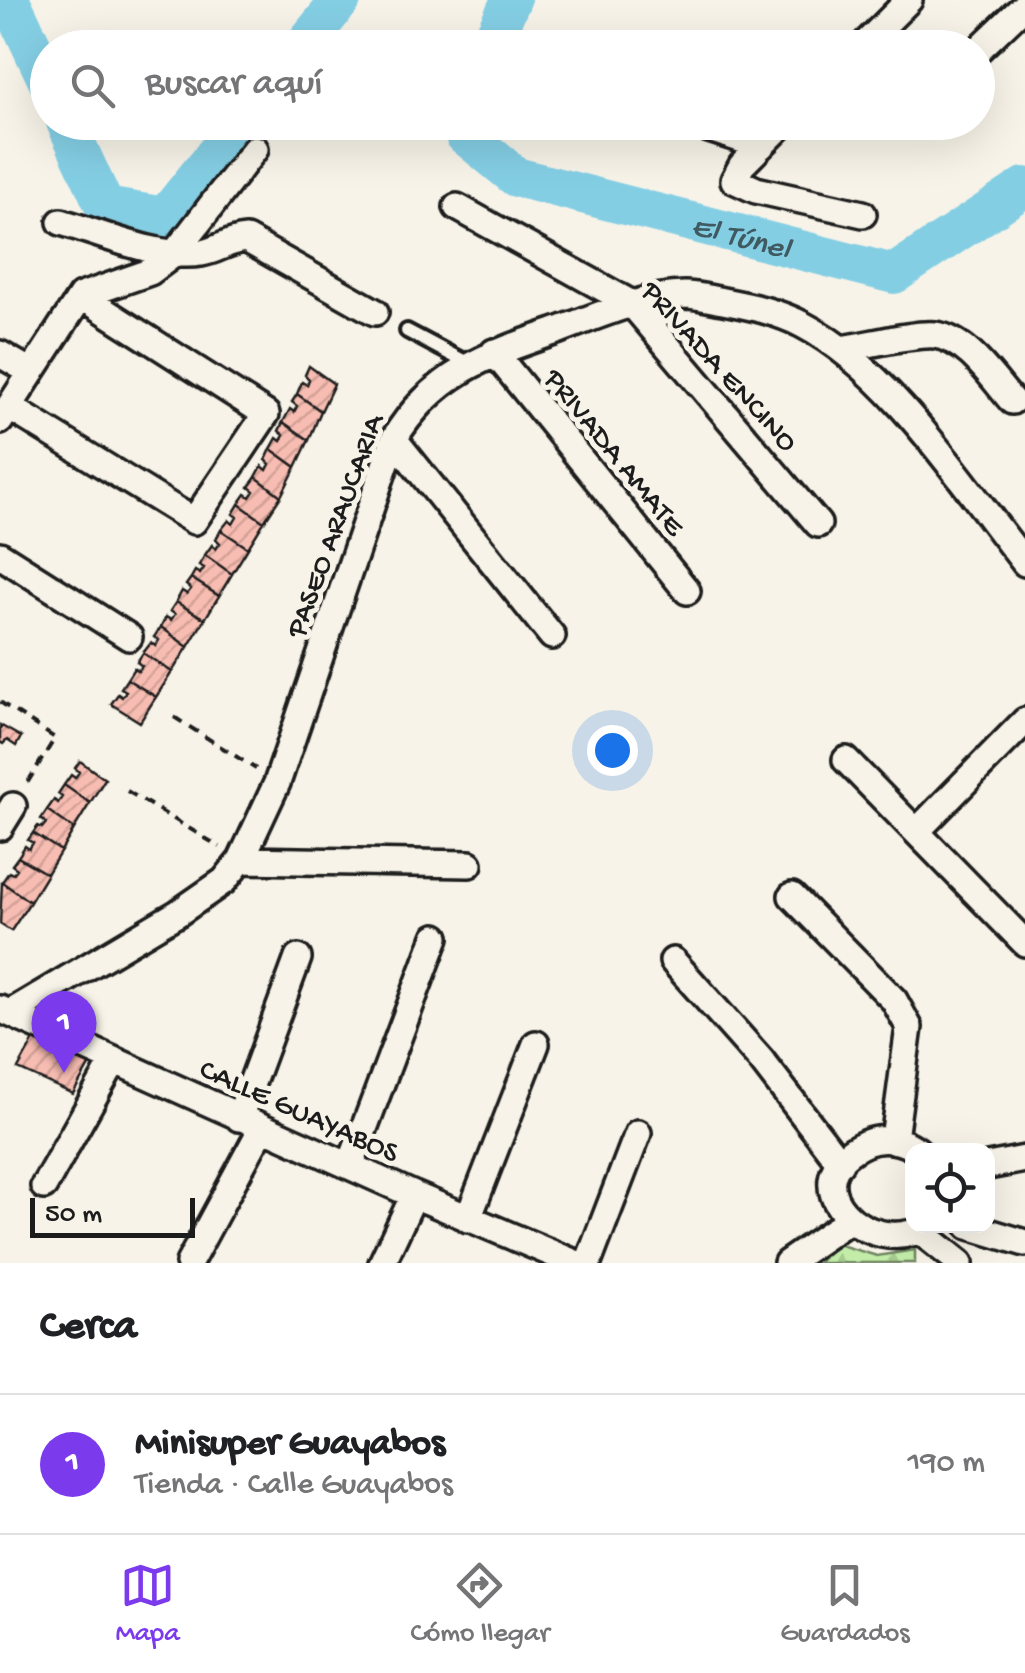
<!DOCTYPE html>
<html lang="es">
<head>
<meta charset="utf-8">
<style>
	:root { --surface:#fff; --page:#f2f2f2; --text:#202124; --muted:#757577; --line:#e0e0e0; --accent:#7c3aed }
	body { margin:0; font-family:"Gochi Hand",sans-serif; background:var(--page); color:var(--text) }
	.controls { position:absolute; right:30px; bottom:30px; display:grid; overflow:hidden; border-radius:20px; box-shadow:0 10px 40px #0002 }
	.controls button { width:90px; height:90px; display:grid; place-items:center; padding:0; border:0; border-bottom:2px solid var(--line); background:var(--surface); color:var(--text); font:50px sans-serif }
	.scale { position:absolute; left:30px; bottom:25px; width:165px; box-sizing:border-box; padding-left:10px; border:5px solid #1c1c1c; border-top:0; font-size:28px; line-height:35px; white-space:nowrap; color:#1c1c1c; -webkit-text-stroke:8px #f7f3e8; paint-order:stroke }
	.you { position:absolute; left:612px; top:750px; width:35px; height:35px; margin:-25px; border:8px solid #fff; border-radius:50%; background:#1a73e8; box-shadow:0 0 0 15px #1a73e833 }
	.badge { display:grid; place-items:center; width:65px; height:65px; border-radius:50%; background:var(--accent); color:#fff; font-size:32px; font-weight:700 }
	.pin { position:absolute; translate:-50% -82px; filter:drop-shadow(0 2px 5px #0008) }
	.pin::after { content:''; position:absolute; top:52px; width:35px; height:30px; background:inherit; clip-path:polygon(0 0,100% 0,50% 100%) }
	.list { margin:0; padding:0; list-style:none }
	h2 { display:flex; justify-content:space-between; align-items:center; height:130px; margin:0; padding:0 40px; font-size:42px }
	h2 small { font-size:32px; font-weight:400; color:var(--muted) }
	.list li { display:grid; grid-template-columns:65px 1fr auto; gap:30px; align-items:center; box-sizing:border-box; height:140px; padding:0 40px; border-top:2px solid var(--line) }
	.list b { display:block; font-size:38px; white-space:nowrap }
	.list p { margin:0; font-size:32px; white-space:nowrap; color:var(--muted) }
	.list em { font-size:32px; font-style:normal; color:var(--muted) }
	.icon { flex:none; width:55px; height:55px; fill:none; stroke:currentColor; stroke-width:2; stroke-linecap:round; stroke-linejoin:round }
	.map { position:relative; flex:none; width:1025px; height:1263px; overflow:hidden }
	.search { position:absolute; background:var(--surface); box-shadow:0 10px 40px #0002; left:30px; right:30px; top:30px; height:110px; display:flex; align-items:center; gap:25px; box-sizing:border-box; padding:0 35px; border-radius:55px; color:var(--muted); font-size:38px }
	.sheet { height:270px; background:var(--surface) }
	nav { display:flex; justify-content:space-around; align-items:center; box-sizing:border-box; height:140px; border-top:2px solid var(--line); background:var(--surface); font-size:28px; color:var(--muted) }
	nav a { display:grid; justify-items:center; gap:5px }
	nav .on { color:var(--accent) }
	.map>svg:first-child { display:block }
	.forest { fill:url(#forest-firs); stroke:#6f8462; stroke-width:2.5 }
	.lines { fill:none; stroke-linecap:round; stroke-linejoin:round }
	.river { stroke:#84cee4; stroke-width:40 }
	.building { fill:url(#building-hatch); stroke:#1c1c1c; stroke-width:2.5 }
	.service-casing { stroke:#1c1c1c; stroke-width:20 }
	.minor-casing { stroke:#1c1c1c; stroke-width:32 }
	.path { stroke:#1c1c1c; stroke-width:4; stroke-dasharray:10 8; stroke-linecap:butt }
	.service { stroke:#f7f3e8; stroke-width:12 }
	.minor { stroke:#f7f3e8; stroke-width:25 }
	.labels { text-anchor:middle; stroke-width:10; stroke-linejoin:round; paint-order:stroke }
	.street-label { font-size:30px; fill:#1c1c1c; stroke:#f7f3e8 }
	.water-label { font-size:32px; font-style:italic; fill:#405a62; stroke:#f7f3e8 }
</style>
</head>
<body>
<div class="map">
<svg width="1025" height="1263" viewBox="0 0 1025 1263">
	<defs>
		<pattern id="forest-firs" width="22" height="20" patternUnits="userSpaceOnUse" patternTransform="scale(2.5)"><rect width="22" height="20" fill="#c2eca8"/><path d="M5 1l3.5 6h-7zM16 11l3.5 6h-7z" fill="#a6ca90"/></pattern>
		<pattern id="building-hatch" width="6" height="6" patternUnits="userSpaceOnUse" patternTransform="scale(2.5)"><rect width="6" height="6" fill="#f8bdb2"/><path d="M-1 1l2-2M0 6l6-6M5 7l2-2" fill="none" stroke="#d4a298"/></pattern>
	</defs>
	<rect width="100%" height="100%" fill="#f7f3e8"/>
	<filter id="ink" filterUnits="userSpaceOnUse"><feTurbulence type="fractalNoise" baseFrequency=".01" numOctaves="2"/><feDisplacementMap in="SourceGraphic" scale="20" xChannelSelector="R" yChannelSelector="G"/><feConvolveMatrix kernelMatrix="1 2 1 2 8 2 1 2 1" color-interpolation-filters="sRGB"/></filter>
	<g filter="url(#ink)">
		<path class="forest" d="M837,1244L877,1256L915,1250V1263H818Z"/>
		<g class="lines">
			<g class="river">
				<path d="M10,0L48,81"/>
				<path d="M302,48L341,0"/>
				<path d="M489,48L511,0"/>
				<path d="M66,122L105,207L165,217L241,122"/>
				<path id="s1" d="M465,122V135L516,177L894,274L1025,187"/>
			</g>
		</g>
		<path class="building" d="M309,366L334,384L321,411L297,394L302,382L307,385L309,379L305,375Z
			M297,394L321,411L309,440L283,422L290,409L294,412L297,406L292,402Z
			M283,422L309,440L296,467L271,449L277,438L281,441L284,435L279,431Z
			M271,449L296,467L281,496L256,477L262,466L267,470L270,464L266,460Z
			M256,477L281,496L264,522L239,504L246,494L250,497L254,491L249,487Z
			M239,504L264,522L248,548L221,530L229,520L233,524L237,517L233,514Z
			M221,530L248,548L232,574L205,555L212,545L216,549L220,543L216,539Z
			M205,555L232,574L219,596L191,578L195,571L200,574L204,568L199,565Z
			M191,578L219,596L205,619L176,602L182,591L187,594L191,589L186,585Z
			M176,602L205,619L188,647L161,627L166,617L171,620L175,614L170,611Z
			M161,627L188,647L172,672L143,653L151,643L156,646L159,640L154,637Z
			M143,653L172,672L156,697L127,679L134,668L138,671L142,666L137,662Z
			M127,679L156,697L140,722L111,704L118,694L122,697L126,691L121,688Z
			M0,725L21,737L16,746L7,740L3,744L0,742Z
			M80,761L105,779L90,803L64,785L71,775L75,778L79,772L75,768Z
			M64,785L90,803L74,829L47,810L54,800L58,803L62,797L58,794Z
			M47,810L74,829L61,851L33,833L38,826L42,828L46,823L41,819Z
			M33,833L61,851L47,874L18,857L25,846L29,849L33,843L28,840Z
			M18,857L47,874L30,902L2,882L9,872L13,874L17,869L12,865Z
			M2,882L30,902L11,931L0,924Z
			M35,1038L90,1064L73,1094L18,1069Z"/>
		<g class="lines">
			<defs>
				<path id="service" d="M407,331L471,365"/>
				<path id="minor" d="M861,48L909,0
					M978,50L1025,5
					M688,122L761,146
					M785,122L742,165L734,180L756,190L863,214
					M457,207L632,304L818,524
					M61,222C100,233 162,260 201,253C217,251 229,240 246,239L375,312
					M841,349C864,346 913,333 935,335C967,339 992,378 1012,401
					M494,352L687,591
					M0,354L31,372
					M9,407L194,521L266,414L81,296
					M0,421L81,296L150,272L174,254L255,149
					M394,439L552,636
					M0,555L129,637
					M846,760L1025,943
					M0,827L13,806
					M917,831L1025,721
					M241,860L469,864
					M792,896L894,1000L909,1027L894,1139
					M673,961L761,1060L840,1163
					M0,1009L414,1195L575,1263
					M10,1013L178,913L224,881L241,860L277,783L394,439C432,375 486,355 554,332C595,317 640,296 685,295C697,295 711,299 723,301C749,306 779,312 803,325C890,370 964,486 1025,563
					M239,1118L298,958
					M917,1150C903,1140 883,1136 866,1143C783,1180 870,1263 926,1226
					M350,1166L436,937
					M988,1166L1025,1159
					M44,1186L114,1061
					M468,1219L536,1044
					M969,1226L1025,1243
					M921,1232L960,1263
					M189,1263L262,1128
					M382,1263L414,1195
					M588,1263L638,1133
					M787,1263L842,1225"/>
			</defs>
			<use href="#service" class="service-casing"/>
			<use href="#minor" class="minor-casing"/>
			<path class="path" d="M0,702L55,738L26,785
				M174,717L256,769
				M127,791L220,847"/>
			<use href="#service" class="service"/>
			<use href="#minor" class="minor"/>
		</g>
	</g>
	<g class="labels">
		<g class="street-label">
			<text transform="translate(721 365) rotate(48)" y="10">PRIVADA ENCINO</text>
			<text transform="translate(616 451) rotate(51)" y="10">PRIVADA AMATE</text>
			<text transform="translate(333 525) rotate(-70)" y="10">PASEO ARAUCARIA</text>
			<text transform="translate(300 1109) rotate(24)" y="10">CALLE GUAYABOS</text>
		</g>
		<g class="water-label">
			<text dy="11" stroke="none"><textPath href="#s1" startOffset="312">El Túnel</textPath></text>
		</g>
	</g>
</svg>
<div class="controls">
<button><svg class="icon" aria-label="locate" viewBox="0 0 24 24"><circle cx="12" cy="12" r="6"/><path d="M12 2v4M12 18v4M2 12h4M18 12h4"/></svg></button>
</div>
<div class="scale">50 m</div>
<div class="you"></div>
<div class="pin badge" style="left:64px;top:1073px">1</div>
<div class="search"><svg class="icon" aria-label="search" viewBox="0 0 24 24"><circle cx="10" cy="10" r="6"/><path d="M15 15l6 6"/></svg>Buscar aquí</div>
</div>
<section class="sheet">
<h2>Cerca<small></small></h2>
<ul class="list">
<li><span class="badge">1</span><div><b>Minisuper Guayabos</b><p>Tienda · Calle Guayabos</p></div><em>190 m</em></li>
</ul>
</section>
<nav>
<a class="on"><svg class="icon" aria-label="map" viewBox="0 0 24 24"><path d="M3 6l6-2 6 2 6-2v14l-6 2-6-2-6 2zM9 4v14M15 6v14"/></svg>Mapa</a>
<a><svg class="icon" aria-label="directions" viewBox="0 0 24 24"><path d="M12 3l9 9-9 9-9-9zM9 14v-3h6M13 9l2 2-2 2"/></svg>Cómo llegar</a>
<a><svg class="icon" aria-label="saved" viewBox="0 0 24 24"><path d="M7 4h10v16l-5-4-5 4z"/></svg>Guardados</a>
</nav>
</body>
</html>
